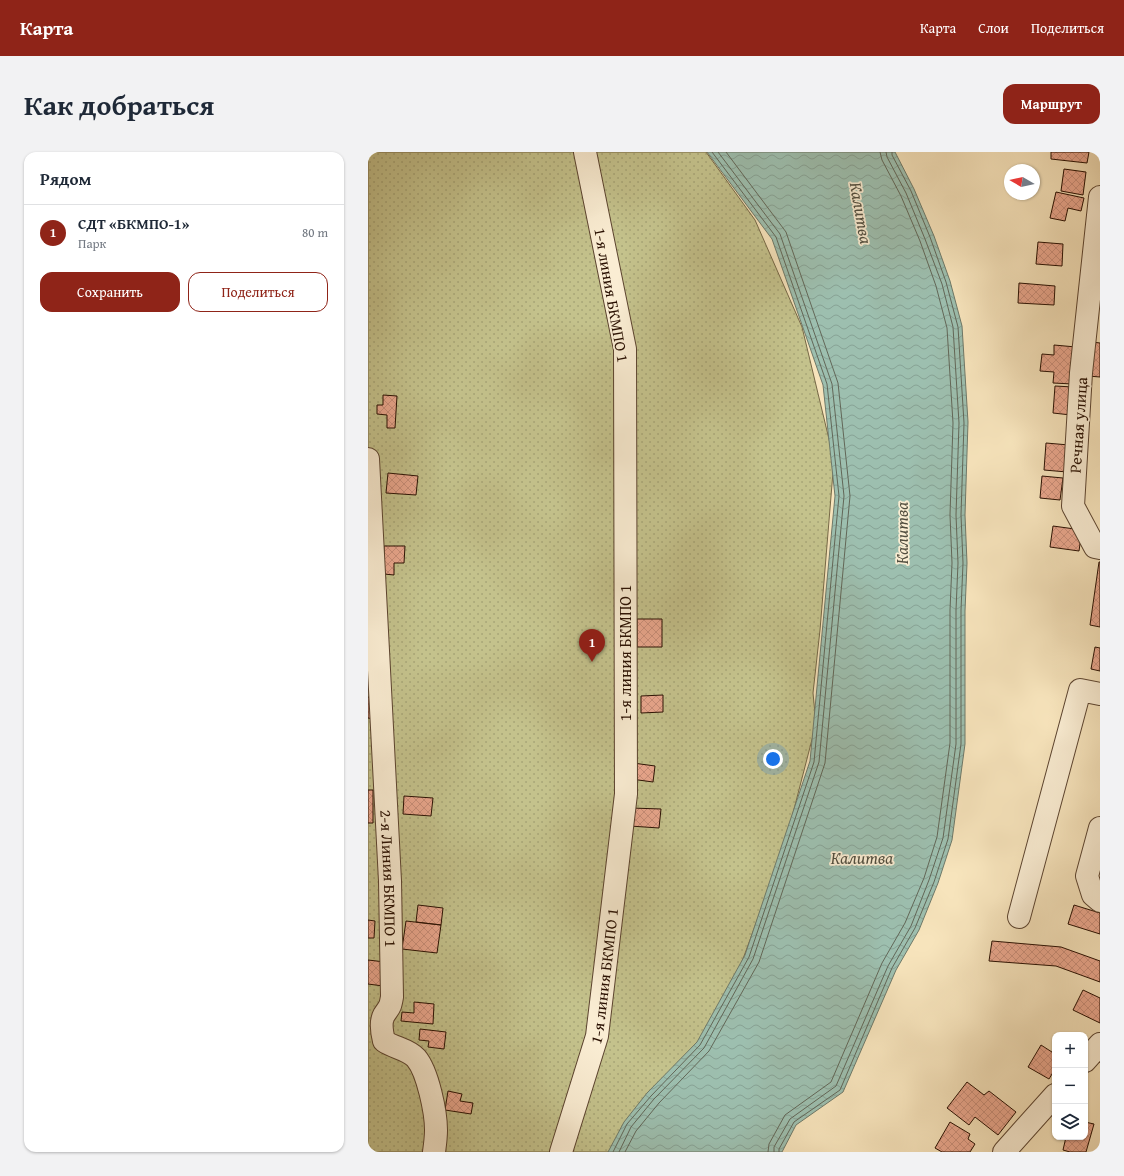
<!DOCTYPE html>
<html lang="ru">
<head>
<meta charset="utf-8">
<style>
	:root { --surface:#fff; --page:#f2f2f3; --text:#1f2937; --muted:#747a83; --line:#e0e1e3; --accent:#8f2418 }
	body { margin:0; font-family:"Gentium Book Plus",serif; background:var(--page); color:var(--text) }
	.controls { position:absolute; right:12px; bottom:12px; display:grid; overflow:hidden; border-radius:8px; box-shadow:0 1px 3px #0004 }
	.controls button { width:36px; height:36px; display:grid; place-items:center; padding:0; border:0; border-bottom:1px solid var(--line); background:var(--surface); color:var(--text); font:20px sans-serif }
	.compass { position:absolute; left:636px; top:12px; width:36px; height:36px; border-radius:50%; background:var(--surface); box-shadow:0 1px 3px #0004; rotate:279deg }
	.you { position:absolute; left:405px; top:607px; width:14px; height:14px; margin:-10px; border:3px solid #fff; border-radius:50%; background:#1a73e8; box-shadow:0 0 0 6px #1a73e833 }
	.badge { display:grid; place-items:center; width:26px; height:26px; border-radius:50%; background:var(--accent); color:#fff; font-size:13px; font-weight:700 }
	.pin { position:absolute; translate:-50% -33px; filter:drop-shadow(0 1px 2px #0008) }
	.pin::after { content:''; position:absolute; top:21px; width:14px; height:12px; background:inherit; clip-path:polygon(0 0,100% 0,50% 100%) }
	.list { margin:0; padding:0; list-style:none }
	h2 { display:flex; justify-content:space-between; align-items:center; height:52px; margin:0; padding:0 16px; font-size:17px }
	h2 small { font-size:13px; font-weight:400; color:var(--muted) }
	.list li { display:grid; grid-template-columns:26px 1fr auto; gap:12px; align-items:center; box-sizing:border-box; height:56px; padding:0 16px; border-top:1px solid var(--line) }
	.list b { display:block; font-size:15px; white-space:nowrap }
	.list p { margin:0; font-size:13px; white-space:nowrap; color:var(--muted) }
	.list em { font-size:13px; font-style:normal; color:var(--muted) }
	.actions { display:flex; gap:8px; padding:12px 16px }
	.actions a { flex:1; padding:9px 0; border:1px solid var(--accent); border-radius:12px; text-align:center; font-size:14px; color:var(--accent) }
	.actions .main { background:var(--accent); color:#fff }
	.icon { flex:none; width:22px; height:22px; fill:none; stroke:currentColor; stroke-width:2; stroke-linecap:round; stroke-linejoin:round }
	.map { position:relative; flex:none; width:732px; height:1000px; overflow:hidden; border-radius:12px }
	header { display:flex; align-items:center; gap:24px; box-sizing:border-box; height:56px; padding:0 20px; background:var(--accent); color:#fff }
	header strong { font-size:19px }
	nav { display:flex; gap:22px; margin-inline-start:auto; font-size:14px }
	.intro { display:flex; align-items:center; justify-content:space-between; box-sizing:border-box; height:96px; padding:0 24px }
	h1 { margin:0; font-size:28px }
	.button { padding:10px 18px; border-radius:12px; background:var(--accent); color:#fff; font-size:14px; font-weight:700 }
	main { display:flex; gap:24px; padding:0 24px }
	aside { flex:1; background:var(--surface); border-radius:12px; box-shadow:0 1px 3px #0004 }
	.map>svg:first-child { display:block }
	.green { fill:url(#green-dots); stroke:#766846 }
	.water { fill:url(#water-waves); stroke:#6e7969 }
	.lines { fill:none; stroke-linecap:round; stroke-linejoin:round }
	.shore { stroke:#626758; stroke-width:1 }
	.building { fill:url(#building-cross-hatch); stroke:#280f01 }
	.minor-casing { stroke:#5c4430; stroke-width:24 }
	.minor { stroke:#faedd3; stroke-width:22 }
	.labels { text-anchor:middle; stroke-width:3.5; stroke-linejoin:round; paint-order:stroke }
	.street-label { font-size:16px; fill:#280f01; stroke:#faedd3 }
	.water-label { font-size:17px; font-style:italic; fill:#514d3e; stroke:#faedd3 }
</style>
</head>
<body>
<header>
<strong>Карта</strong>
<nav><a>Карта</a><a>Слои</a><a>Поделиться</a></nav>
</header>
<div class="intro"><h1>Как добраться</h1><a class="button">Маршрут</a></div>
<main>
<aside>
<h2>Рядом<small></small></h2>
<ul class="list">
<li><span class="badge">1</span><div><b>СДТ «БКМПО-1»</b><p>Парк</p></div><em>80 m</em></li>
</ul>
<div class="actions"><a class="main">Сохранить</a><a>Поделиться</a></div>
</aside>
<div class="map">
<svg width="732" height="1000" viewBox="0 0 732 1000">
	<defs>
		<pattern id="green-dots" width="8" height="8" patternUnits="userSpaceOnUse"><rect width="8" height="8" fill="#c4c28c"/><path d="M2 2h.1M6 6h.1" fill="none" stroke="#a8a677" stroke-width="1.8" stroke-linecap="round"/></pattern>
		<pattern id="water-waves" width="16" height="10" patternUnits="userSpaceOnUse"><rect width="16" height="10" fill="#9dbfaf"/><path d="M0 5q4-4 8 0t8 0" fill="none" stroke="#87a395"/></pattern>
		<pattern id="building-cross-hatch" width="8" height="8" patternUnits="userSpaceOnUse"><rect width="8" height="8" fill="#eba88f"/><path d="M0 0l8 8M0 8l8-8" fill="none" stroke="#ca8f7a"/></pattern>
	</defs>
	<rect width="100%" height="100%" fill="#f7e4bc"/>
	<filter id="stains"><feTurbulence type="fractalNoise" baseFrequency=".005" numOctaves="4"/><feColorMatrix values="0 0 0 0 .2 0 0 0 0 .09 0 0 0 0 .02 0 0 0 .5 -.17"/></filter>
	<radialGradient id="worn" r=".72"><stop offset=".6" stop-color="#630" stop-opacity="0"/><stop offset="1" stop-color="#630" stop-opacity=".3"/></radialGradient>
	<path class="green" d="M0,0H338L387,68L434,175L466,308L452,478L445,541L448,572L417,692L364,837L259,1000H0Z"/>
	<path class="water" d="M339,0H527L546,37L566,84L582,129L594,174L600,270L597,363L599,411L597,459V592L584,688L570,731L551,778L528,818L475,940L428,973L414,1000H240L256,970L279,941L329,890L377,803L442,609L467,344L455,233L404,87Z"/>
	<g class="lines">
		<path class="shore" d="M245,1000L259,972L283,944L332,893L381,805L446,610L471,344L459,232L408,85L344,0
			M251,1000L263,975L286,947L336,896L385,807L451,610L476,344L464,232L412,82L350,0
			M257,1000L268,979L291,951L341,899L391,810L457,611L482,344L470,231L418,80L358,0
			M400,1000L401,992L417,963L463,930L514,811L537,771L556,726L569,685L582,591V458L584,411L582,363L585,271L579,176L568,134L552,89L533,44L514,8L512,0
			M406,1000V995L422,967L468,934L520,814L543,774L561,728L575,686L588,592V458L590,411L588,363L591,271L585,175L574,132L557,87L538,41L519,5L518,0
			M411,1000V997L426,970L472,938L524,816L547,776L566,730L580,687L593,592V458L595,411L593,363L596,271L590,175L578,130L562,85L543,39L524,3V0"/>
	</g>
	<path class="building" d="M683,0H721L719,11L683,7Z
		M696,17L718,20L715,43L693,39Z
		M688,40L716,46L713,59L700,56L697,69L682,66Z
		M670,90L695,92L694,114L668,112Z
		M651,131L687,134L686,153L650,151Z
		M724,190L732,191V225L720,224Z
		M686,193L708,195L705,232L685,231L686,220L672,219L674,202L686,203Z
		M687,234L705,235L703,263L685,261Z
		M15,243L29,244L27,276H19V263L9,262V253H15Z
		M678,291L701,293L699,320L676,318Z
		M20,321L50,324L48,343L18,341Z
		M674,324L695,326L692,348L672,346Z
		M685,374L714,378L711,399L682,395Z
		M16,394H37L36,411H26V423L16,422Z
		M731,410H732V475L722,473Z
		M269,467H294V495H269Z
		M727,495L732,496V519L723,517Z
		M295,543V560L273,561V544Z
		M0,545L9,546L7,567L0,566Z
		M265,611L287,614L285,630L263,627Z
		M0,638H5V671H0Z
		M36,644L65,646L63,664L35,662Z
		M263,656L293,657L291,676L262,674Z
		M50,753L75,756L73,773L48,770Z
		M706,753L732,761V782L700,772Z
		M0,768L7,769L6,786H0Z
		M38,769L73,773L69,801L34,797Z
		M624,789L693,795L732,809V830L688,814L621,809Z
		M0,808L17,810L15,834L0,832Z
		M715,838L732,846V871L705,858Z
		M46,850L66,852L65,872L33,869L34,860L46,861Z
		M52,877L78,880L76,897L60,895L61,889L51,888Z
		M673,893L687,902V917L681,927L660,915Z
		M599,930L616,943L621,939L648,960L630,983L607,965L601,973L579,956Z
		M80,939L94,942L92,949L105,951L103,962L77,958Z
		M582,970L602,982L600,987L607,992L602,1000H574L567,996Z
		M717,970L726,972L718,1000H702L695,998L698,985H717Z"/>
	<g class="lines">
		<defs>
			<g id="minor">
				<path d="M732,45L713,221L705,354L727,395L732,396"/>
				<path id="s1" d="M0,307L22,729L24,845C22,856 22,854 16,863C12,870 14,881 16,889C26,896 40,897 48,906C60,920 68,961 68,978C68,985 67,993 66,1000"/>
				<path d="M732,676L719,724L725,743L732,749"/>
				<path d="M651,765L712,538L732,542"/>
				<path d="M717,909L732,892"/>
				<path id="s2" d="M193,1000L229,884L258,642L257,197L217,0"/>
				<path d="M636,1000L687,943"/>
			</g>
		</defs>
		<use href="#minor" class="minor-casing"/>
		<use href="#minor" class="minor"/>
	</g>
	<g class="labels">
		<g class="street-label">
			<text transform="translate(244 143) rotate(80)" y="6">1-я линия БКМПО 1</text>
			<text transform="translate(710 273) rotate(-86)" y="6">Речная улица</text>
			<text transform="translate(257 501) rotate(-90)" y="6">1-я линия БКМПО 1</text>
			<text dy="6" stroke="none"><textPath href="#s1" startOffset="420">2-я Линия БКМПО 1</textPath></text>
			<text dy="6" stroke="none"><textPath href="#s2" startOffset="182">1-я линия БКМПО 1</textPath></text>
		</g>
		<g class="water-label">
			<text transform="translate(493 61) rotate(80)" y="6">Калитва</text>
			<text transform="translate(534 381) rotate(-90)" y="6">Калитва</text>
			<text x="494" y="712">Калитва</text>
		</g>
	</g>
	<rect width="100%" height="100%" filter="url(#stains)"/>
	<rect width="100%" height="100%" fill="url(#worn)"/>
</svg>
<div class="controls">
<button>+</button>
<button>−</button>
<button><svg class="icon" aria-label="layers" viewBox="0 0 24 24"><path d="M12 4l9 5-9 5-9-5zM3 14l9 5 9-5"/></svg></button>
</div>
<svg class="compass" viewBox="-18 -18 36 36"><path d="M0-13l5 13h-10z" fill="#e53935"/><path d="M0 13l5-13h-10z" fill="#747a83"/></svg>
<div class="you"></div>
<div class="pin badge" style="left:224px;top:510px">1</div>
</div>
</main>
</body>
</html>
